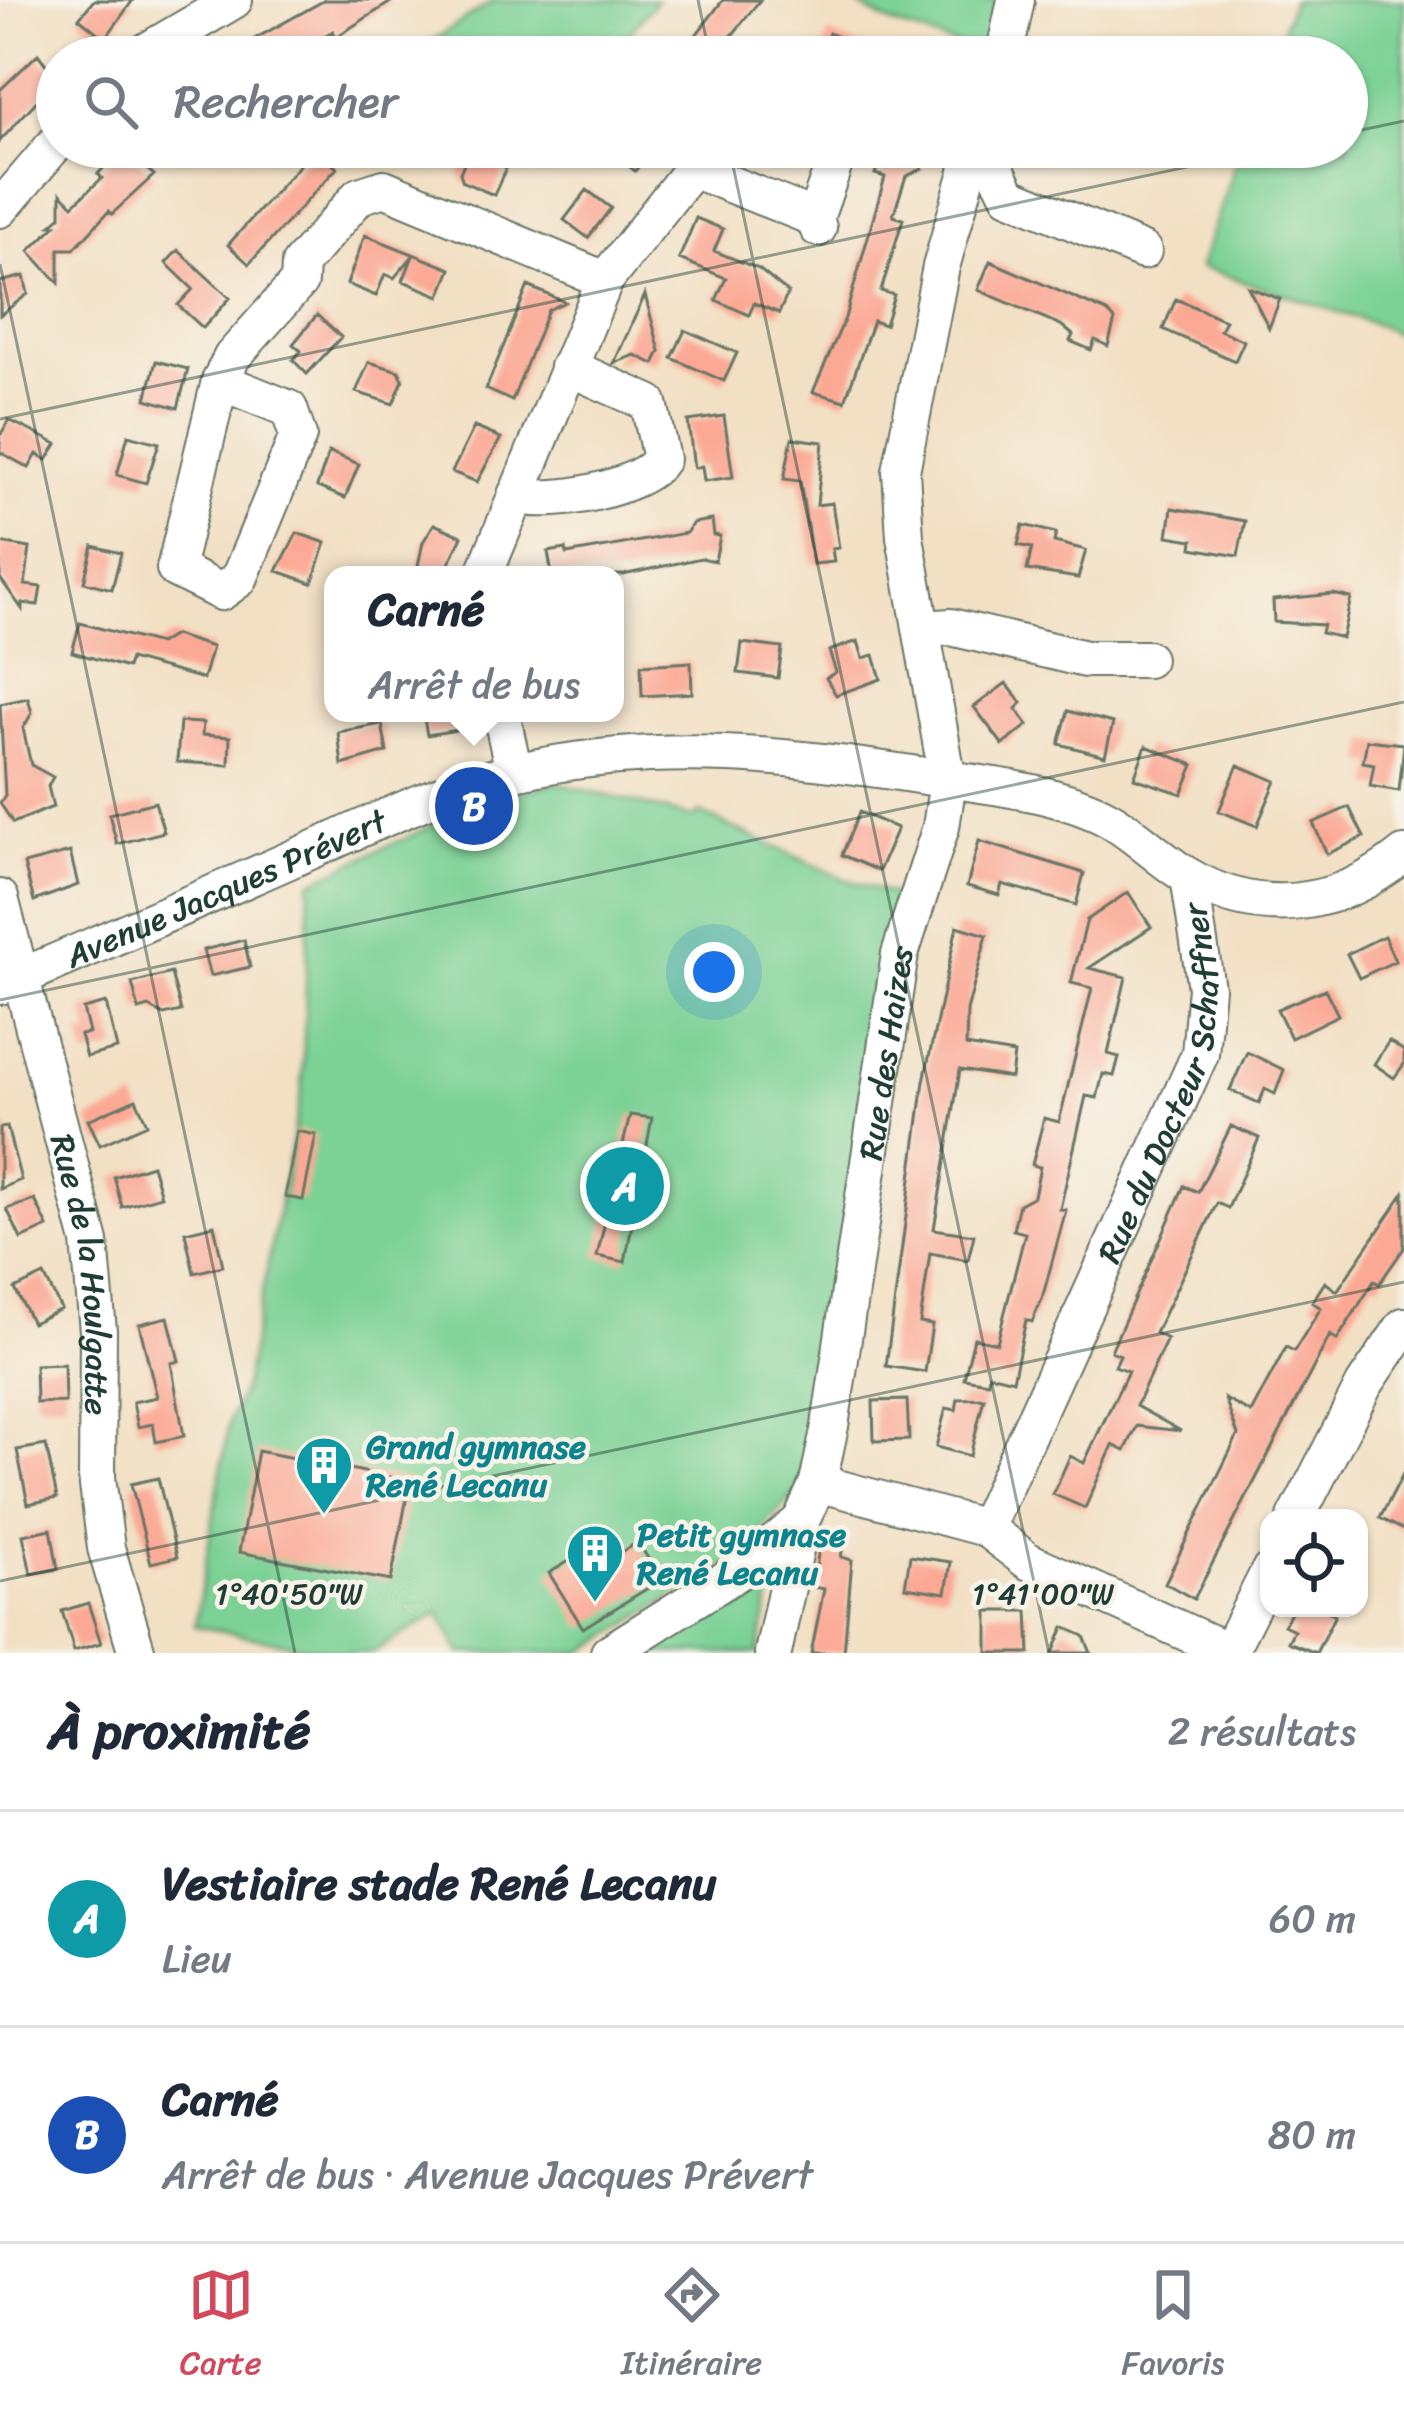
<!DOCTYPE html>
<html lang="fr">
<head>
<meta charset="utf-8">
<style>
	:root { --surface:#fff; --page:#f2f2f3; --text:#1f2937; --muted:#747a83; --line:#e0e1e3; --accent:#d1495b }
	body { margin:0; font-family:Sriracha,sans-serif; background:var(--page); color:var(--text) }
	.controls { position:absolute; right:36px; bottom:36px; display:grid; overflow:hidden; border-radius:24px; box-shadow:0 3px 9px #0004 }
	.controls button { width:108px; height:108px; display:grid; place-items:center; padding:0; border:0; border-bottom:3px solid var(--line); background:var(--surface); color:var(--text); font:60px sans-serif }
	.you { position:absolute; left:714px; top:972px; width:42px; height:42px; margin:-30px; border:9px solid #fff; border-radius:50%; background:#1a73e8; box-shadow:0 0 0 18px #1a73e833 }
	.badge { display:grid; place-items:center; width:78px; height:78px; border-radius:50%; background:var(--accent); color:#fff; font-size:39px; font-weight:700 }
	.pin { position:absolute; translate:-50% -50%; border:6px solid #fff; box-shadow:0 3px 12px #0006 }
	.popup { position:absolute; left:324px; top:566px; width:300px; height:156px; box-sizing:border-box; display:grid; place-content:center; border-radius:24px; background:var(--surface); filter:drop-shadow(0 3px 9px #0005); font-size:39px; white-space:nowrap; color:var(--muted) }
	.popup b { font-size:45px; color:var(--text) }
	.popup::after { content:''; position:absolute; left:50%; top:100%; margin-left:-24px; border:24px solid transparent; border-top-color:var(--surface) }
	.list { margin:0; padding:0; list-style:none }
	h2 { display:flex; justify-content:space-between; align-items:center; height:156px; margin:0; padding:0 48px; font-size:51px }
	h2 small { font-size:39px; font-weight:400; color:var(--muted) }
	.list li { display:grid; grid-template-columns:78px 1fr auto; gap:36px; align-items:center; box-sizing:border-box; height:216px; padding:0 48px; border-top:3px solid var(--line) }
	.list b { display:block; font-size:45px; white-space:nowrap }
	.list p { margin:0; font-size:39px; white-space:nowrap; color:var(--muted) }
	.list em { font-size:39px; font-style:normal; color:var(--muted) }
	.icon { flex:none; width:66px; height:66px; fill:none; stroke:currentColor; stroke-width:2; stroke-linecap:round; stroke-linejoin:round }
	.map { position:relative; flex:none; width:1404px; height:1653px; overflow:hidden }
	.search { position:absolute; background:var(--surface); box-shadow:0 3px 9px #0004; left:36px; right:36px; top:36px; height:132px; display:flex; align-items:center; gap:30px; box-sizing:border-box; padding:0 42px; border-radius:66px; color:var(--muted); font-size:45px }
	.sheet { height:588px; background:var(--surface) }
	nav { display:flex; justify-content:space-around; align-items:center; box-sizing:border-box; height:168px; border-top:3px solid var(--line); background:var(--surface); font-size:33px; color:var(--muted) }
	nav a { display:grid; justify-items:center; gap:6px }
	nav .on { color:var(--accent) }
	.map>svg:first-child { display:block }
	.green { fill:#7cd195; stroke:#4e8764; stroke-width:3 }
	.building { fill:#fba994 }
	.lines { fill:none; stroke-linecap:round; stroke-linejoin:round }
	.minor-casing { stroke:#697666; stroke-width:40 }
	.minor { stroke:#fff; stroke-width:36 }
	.ticks { fill:none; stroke:#1f3d34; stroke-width:3; stroke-opacity:0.45 }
	.labels { text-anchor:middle; stroke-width:9; stroke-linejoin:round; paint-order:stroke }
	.street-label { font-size:33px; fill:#1f3d34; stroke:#f7f3e8 }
	.culture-label { font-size:33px; font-weight:bold; fill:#0d838f; stroke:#f7f3e8; text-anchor:start }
	.ticks-label { font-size:30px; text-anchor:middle; fill:#1f3d34; stroke:#f7f3e8; stroke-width:9; stroke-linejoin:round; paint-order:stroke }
</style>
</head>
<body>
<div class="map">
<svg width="1404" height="1653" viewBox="0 0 1404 1653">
	<rect width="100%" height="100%" fill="#f7f3e8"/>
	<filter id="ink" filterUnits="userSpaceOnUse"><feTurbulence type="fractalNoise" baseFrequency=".00833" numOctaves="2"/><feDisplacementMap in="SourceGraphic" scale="24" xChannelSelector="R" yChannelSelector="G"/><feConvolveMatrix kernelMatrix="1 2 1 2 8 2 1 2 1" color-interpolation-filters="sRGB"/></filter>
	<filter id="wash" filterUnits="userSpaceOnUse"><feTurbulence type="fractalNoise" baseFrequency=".004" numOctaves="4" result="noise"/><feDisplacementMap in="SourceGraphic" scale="48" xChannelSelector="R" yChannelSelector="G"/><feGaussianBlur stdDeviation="2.7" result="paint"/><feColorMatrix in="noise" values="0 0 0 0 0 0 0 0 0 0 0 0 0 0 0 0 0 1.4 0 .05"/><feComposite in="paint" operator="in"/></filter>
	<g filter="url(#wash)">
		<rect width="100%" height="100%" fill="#f2e0c4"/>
		<path class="green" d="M495,0H657L609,57L430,55L429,43Z
			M848,0H997L983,54L891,23Z
			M1292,0H1404V339L1381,326L1200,267L1241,147H1347V57H1273Z
			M557,783L695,818L698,812L845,879L900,897L803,1484L736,1558L581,1653H460L439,1613L372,1653H339L195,1626L229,1423L244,1386L302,1090L310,882L490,799Z
			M780,1551L758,1653H622Z"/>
		<g id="blocks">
			<path class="building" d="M94,0H133L105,39L79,18Z
				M325,0H394L336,37L333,31L286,57H222Z
				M723,0H760L715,57H679Z
				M829,33L883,57H818Z
				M38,54L57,79L0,141V90Z
				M122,147L154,175L112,214L109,211L74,249H59V283L29,251L56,225H51L61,216V193L73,205L102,178L98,174Z
				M604,147H655L635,171Z
				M884,147L927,153L922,169L906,176L893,216L903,219L881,291L894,295L885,325L873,321L845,401L813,392L845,318L885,177L875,174Z
				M470,148L506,168L494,195L463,182L460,173Z
				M314,149L337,168L249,264L228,245Z
				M587,190L611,208L588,238L564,220Z
				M696,218L723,229L714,251L759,269L788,293L779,313L754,303L749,315L716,300L726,278L679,259Z
				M365,235L451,269L440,296L403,281L413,256L394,278L385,274L376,296L347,284Z
				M178,250L230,298L203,328L178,305L193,289L166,263Z
				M990,261L1107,312L1115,320L1108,346L1095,340L1091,350L1070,341L1073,335L1061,325L978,290Z
				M24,276L28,294L0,315V282Z
				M528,286L565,302L548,310L512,401L486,389Z
				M1248,287L1280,299L1269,328Z
				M645,295L660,351L654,364L635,355L614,363Z
				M1176,299L1225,320L1220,330L1244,341L1235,361L1163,329Z
				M317,315L341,337L307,374L293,360L301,351L293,344Z
				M685,330L737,353L724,381L672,358Z
				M156,361L188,369L178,408L146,399Z
				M369,362L399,371L403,380L393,404L356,392Z
				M724,416L733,477L704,481L702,466L694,468L688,421Z
				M9,420L57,444L47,460L37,454L29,468L0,452V436Z
				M474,427L501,438L477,482L452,472Z
				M128,435L159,443L146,483L117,475Z
				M792,438L823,442L817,505L832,503L839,548L832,549L834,562L813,564L800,481L784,479Z
				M329,452L359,464L345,498L317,487Z
				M1172,508L1245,521L1238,556L1192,548L1193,540L1168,536Z
				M712,520L714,535L720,536L715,561L701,558L623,575H552L548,552L566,549L567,554L686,533L693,523Z
				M434,524L462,536L444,575H416L423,542Z
				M1023,525L1056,533L1054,542L1086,550L1078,578L1027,570L1032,548L1018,545Z
				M297,533L326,543L312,583L277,571Z
				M0,543L30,548L25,585L41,587L38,605L22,603V609L0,578Z
				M93,546L121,553L112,589L84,582Z
				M1333,594L1351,598L1342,638L1321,633L1323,625L1274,622L1273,600Z
				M80,623L159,644L174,635L212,647L203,679L130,659L127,668L72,652Z
				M858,641L863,658L874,655L881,679L836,695L826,678L836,672L829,651Z
				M742,643L782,648L778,678L738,673Z
				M691,662L692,693L642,696L641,665Z
				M1006,683L1022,703L1016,709L1028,725L1003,745L974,707Z
				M28,698L32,713L23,728L31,765L53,777L48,786L53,807L13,823L0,803L5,795L0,704Z
				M1068,711L1113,723L1105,756L1059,744Z
				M410,713H479L481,726L427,735L424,719Z
				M180,722L203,723L202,735L230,737L229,765L177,762Z
				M382,724L387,752L342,765L338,732Z
				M1367,740L1404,744L1399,791L1370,786L1374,764L1363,762Z
				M1146,746L1194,765L1182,794L1134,778Z
				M1238,765L1276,781L1257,826L1219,811Z
				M155,802L164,832L117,844L109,814Z
				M1349,807L1364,837L1327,854L1313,823Z
				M859,812L897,828L879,871L842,855Z
				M979,841L1084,873L1076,905L1002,884L999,895L967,886Z
				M70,852L78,885L34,901L24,864Z
				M1128,892L1151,927L1089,968L1126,977L1108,1054L1119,1057L1114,1076L1103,1074L1097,1098L1086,1096L1060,1209L1066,1210L1042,1299L1032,1322L1026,1320L1013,1380L989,1374L988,1382L964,1378L974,1338L997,1343L1025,1233L1013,1230L1019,1204L1034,1196L1040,1167L1032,1165L1044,1118L1059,1122L1092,988L1071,983L1087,920Z
				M957,926L987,935L967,1011L966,1046L1014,1054L1011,1078L960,1070L934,1229L974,1235L968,1260L930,1253L920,1323L932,1325L925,1372L886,1366L924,1081Z
				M1384,936L1395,961L1359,978L1347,954Z
				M244,940L250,967L210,976L203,950Z
				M171,973L181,1011L164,1015L149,1007L139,1010L132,983Z
				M1325,989L1338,1015L1291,1038L1277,1009Z
				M106,1003L117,1049L86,1057L80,1035L89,1033L83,1009Z
				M1389,1041L1404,1051V1064L1394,1078L1374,1064Z
				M1247,1052L1284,1070L1275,1094L1265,1089L1259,1103L1230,1090Z
				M136,1099L147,1124L100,1145L88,1120Z
				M630,1115L652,1118L625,1262L597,1256Z
				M1231,1126L1259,1138L1228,1208L1217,1203L1155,1333L1167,1339L1136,1406L1181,1431L1137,1426L1125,1451L1113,1445L1085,1508L1053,1494L1070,1456L1084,1463L1128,1371L1115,1366L1120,1355L1111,1351L1184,1186L1198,1192Z
				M7,1127L21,1180L0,1189V1128Z
				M297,1131L316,1135L303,1200L285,1197Z
				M152,1165L161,1196L122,1207L114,1177Z
				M1404,1193V1248L1379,1284L1374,1281L1337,1340L1330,1335L1194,1599L1165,1583L1238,1435L1225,1399L1251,1413L1286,1347L1294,1351L1321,1308L1312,1302L1325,1282L1337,1291Z
				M35,1200L48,1227L21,1239L7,1209Z
				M214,1225L223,1266L194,1273L185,1232Z
				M44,1275L61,1309L32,1323L15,1289Z
				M168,1317L179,1361L171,1363L184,1436L156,1442L153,1424L138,1427L133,1402L157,1397L139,1324Z
				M64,1364L65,1402L36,1403L35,1365Z
				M984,1398L970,1456L936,1447L946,1408L956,1410L958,1399Z
				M907,1400L909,1440L874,1441L873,1401Z
				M46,1445L57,1498L28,1504L17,1450Z
				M258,1451L410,1481L391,1581L239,1552Z
				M1404,1472V1530L1380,1518Z
				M158,1478L177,1557L151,1563L131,1484Z
				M51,1529L58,1569L31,1574L23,1535Z
				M612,1536L623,1551L638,1542L661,1580L583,1628L549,1573Z
				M820,1542L843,1546L841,1557L852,1560L844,1653H811L824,1589L813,1587Z
				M910,1556L951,1562L946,1593L905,1587Z
				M88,1603L101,1643L74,1651L62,1611Z
				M1293,1608H1321L1335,1615L1316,1653L1288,1642L1294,1630L1284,1625Z
				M988,1611H1028L1030,1653H988Z
				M1064,1627L1084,1636L1091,1653H1053Z"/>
		</g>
	</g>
	<g filter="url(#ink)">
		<use href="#blocks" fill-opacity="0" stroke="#697666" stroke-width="3"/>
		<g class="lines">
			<defs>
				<g id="minor">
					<path d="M137,57L234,0"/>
					<path d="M1004,57L1016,0"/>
					<path d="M985,147L1009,195L1143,251"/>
					<path d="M0,209L57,142"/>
					<path d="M815,218L840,147"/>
					<path d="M220,381L289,409L298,436L239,579L221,592L175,569L220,381L232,357L299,282L300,264L359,196L384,188L605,280"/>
					<path d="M516,495C548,506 642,489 661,459L649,403L568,367"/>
					<path d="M484,575L605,280L692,169L815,218L818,228"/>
					<path d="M923,629L951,627L1085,659H1147"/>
					<path d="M501,713L514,772"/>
					<path id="s1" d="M0,898L90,1242L98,1331L97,1477L106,1548L137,1653"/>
					<path id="s2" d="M0,986C106,941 212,894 317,848C389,816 461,781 539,767C667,742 791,755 918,775C977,784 1052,790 1105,817C1134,832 1158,858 1186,875C1261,920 1339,907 1404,854"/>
					<path d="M818,1483L985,1528L1028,1561L1232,1653"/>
					<path d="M1296,1518L1364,1385L1404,1326"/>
					<path id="s3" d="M985,1528L1200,1054L1206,988L1189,877"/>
					<path d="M609,1653L744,1568L801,1521"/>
					<path id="s4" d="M773,1653L801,1521L818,1483L830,1426L900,954L941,827L948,781L905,537L901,471L941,267L975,147"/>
					<path d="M1228,1653L1269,1572"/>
				</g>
			</defs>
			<use href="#minor" class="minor-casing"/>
			<use href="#minor" class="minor"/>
		</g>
	</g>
	<path class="ticks" d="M698,0L710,57M1347,133L1404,121M729,147L1049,1653M0,264L295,1653M0,419L1281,147M0,1000L1404,702M0,1581L1404,1282"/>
	<defs>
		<symbol id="building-pin" viewBox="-11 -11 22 30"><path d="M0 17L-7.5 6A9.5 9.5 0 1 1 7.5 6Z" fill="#0f9aa8" stroke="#f7f3e8"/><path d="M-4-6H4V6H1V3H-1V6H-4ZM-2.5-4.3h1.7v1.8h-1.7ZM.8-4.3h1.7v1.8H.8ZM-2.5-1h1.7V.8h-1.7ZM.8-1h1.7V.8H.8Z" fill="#fff"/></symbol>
	</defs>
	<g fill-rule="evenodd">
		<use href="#building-pin" x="291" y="1432" width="66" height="90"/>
		<use href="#building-pin" x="562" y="1520" width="66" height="90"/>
	</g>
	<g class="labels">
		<g class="street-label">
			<text dy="12" stroke="none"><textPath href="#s2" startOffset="246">Avenue Jacques Prévert</textPath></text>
			<text dy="12" stroke="none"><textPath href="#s4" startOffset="612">Rue des Haizes</textPath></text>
			<text dy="12" stroke="none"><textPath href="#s3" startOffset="483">Rue du Docteur Schaffner</textPath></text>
			<text dy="12" stroke="none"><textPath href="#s1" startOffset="387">Rue de la Houlgatte</textPath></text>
		</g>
		<g class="culture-label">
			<text x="366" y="1458">Grand gymnase<tspan x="366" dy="38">René Lecanu</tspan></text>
			<text x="637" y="1546">Petit gymnase<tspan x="637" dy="38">René Lecanu</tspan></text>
		</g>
	</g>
	<g class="ticks-label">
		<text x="289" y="1604">1°40'50"W</text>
		<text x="1043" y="1604">1°41'00"W</text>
	</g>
</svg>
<div class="controls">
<button><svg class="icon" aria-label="locate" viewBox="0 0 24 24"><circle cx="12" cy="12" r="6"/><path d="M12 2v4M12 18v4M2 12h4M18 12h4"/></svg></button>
</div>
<div class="you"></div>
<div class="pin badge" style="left:625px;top:1186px;background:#0f9aa8">A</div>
<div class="pin badge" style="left:474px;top:806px;background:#1a4fb4">B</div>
<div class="popup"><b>Carné</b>Arrêt de bus</div>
<div class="search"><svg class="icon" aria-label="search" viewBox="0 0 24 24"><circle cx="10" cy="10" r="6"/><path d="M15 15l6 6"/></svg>Rechercher</div>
</div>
<section class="sheet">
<h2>À proximité<small>2 résultats</small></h2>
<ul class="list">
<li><span class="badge" style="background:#0f9aa8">A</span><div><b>Vestiaire stade René Lecanu</b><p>Lieu</p></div><em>60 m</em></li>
<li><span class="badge" style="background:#1a4fb4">B</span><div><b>Carné</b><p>Arrêt de bus · Avenue Jacques Prévert</p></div><em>80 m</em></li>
</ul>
</section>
<nav>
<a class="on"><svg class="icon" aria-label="map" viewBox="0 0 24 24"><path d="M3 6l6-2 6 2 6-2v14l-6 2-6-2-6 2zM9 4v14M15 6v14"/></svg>Carte</a>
<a><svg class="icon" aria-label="directions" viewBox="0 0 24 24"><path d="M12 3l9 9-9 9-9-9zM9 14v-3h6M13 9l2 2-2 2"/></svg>Itinéraire</a>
<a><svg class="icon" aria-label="saved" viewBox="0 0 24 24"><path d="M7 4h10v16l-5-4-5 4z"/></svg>Favoris</a>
</nav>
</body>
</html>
